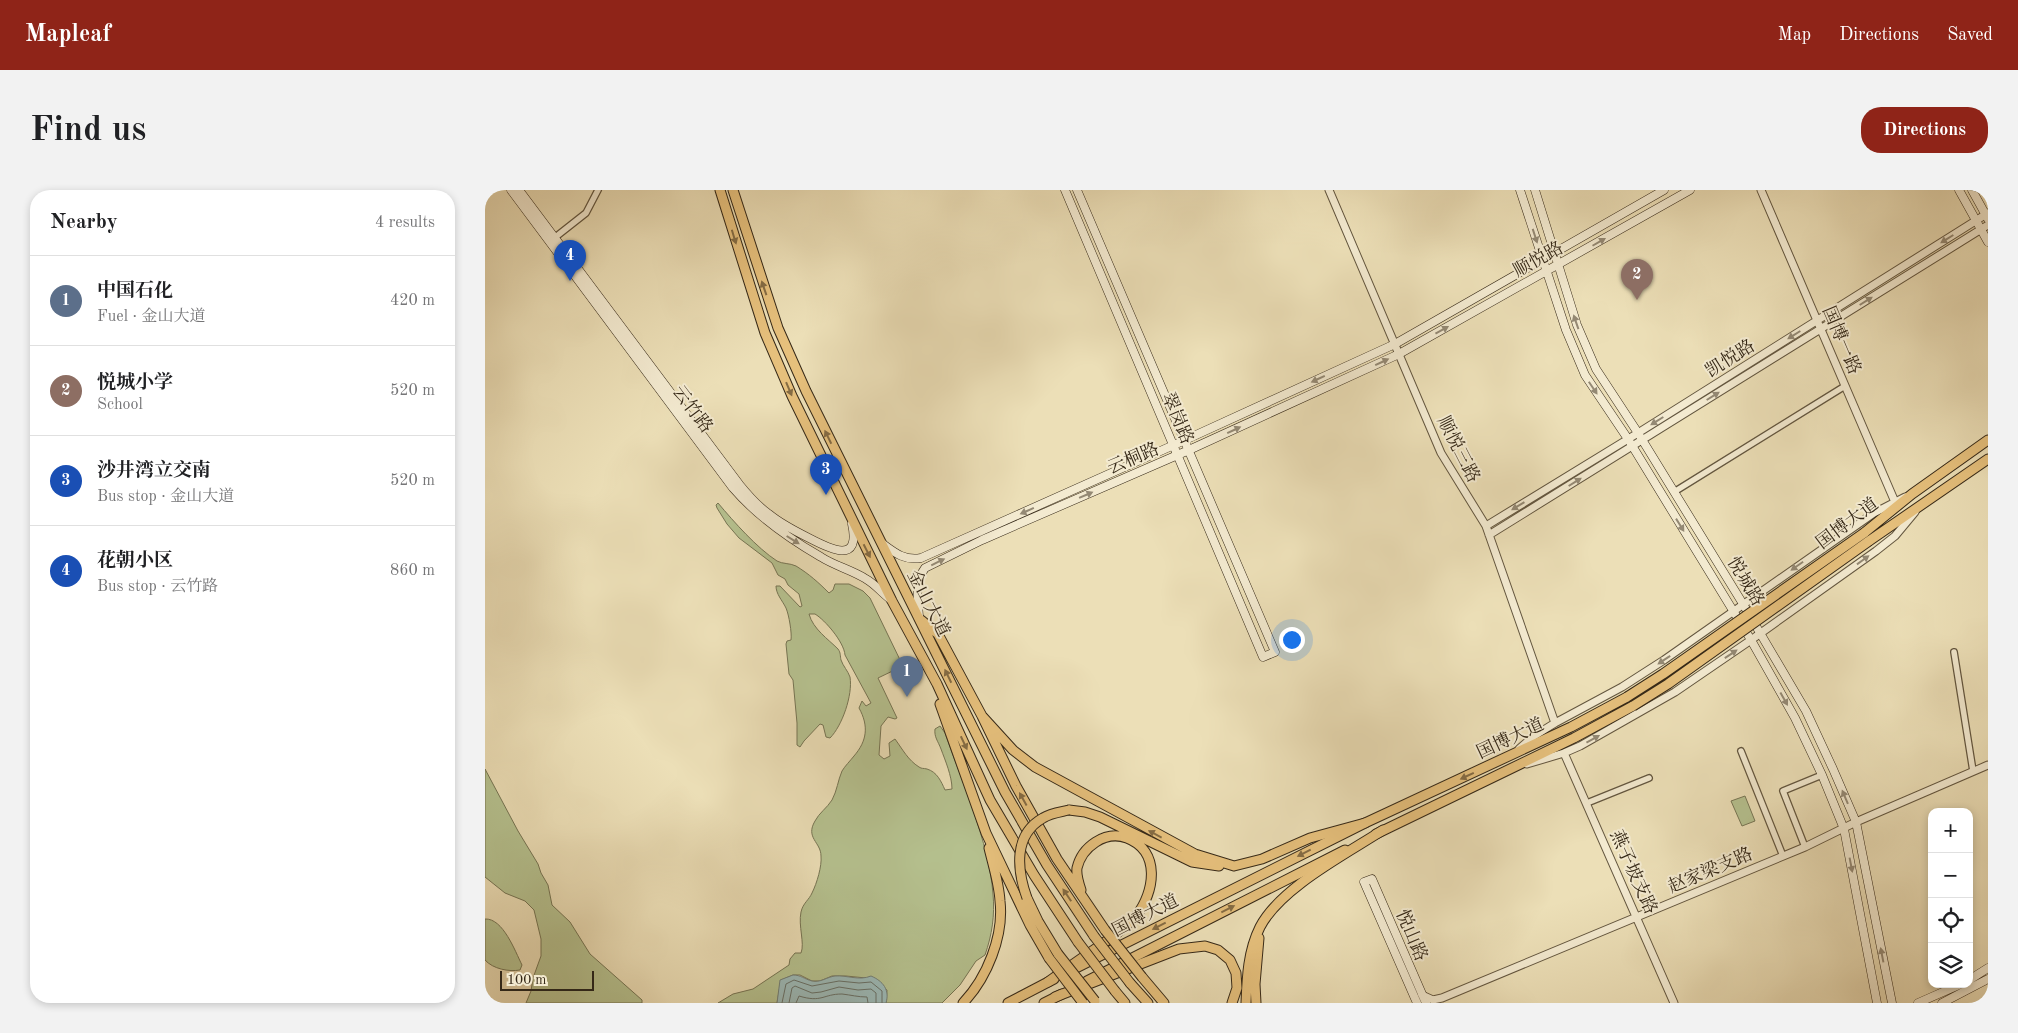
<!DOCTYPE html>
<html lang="en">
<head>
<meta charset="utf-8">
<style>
	:root { --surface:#fff; --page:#f2f2f2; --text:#202124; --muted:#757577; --line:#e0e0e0; --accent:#8f2418 }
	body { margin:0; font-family:"Old Standard TT","Noto Serif SC",serif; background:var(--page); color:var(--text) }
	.controls { position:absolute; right:15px; bottom:15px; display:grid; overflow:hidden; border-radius:10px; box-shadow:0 2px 8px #0003 }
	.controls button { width:45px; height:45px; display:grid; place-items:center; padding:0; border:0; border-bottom:1px solid var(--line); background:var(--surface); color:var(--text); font:25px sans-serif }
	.scale { position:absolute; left:15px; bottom:12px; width:94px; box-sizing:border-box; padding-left:5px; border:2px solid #352817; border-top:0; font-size:14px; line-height:18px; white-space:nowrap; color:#352817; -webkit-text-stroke:4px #f3ead0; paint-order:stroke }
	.you { position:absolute; left:806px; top:449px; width:18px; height:18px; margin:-12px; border:4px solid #fff; border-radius:50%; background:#1a73e8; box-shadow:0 0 0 8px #1a73e833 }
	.badge { display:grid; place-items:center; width:32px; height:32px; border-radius:50%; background:var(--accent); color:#fff; font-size:16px; font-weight:700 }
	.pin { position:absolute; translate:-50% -41px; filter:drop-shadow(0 1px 2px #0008) }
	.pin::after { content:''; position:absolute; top:26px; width:18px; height:15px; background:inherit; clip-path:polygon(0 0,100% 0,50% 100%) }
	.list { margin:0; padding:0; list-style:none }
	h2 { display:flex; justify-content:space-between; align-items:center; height:65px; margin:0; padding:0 20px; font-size:21px }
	h2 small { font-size:16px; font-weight:400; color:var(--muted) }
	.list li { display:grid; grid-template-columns:32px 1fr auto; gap:15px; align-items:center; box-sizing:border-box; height:90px; padding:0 20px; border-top:1px solid var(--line) }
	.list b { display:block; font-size:19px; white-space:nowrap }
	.list p { margin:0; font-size:16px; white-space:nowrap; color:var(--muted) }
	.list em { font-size:16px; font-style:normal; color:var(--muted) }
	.icon { flex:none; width:28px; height:28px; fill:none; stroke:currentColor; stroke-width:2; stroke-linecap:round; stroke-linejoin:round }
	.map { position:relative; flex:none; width:1503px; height:813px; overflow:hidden; border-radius:20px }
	header { display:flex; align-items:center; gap:30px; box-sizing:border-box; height:70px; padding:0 25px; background:var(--accent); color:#fff }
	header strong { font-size:24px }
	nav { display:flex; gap:28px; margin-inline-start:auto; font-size:18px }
	.intro { display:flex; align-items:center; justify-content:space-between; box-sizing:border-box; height:120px; padding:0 30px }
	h1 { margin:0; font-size:35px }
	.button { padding:12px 22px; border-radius:20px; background:var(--accent); color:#fff; font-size:18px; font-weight:700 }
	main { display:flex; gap:30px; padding:0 30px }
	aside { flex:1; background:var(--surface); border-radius:20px; box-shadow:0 2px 8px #0003 }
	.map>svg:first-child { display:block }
	.green { fill:#b6c290; stroke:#767554 }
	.water { fill:#9cbab8; stroke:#738078 }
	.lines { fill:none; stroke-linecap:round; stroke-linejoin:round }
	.shore { stroke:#687168; stroke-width:1 }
	.minor-casing { stroke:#63563f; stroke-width:8 }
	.tertiary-casing { stroke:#63563f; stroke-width:9 }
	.secondary-casing { stroke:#352817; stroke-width:9 }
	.primary-casing { stroke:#352817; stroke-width:11 }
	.trunk-casing { stroke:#352817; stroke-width:11 }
	.minor { stroke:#f3ead0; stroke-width:5.5 }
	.tertiary { stroke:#f3ead0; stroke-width:7 }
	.secondary { stroke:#f3ead0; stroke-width:8 }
	.primary { stroke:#e6c07c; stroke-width:9 }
	.trunk { stroke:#e6c07c; stroke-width:9 }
	.primary-bridge-casing { stroke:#352817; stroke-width:11; stroke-linecap:butt }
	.trunk-bridge-casing { stroke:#352817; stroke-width:11; stroke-linecap:butt }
	.primary-bridge { stroke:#e6c07c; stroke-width:9 }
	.trunk-bridge { stroke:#e6c07c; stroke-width:9 }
	.oneway { fill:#948974 }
	.oneway2 { fill:#856c44 }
	.labels { text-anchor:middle; stroke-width:4; stroke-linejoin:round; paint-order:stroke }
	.street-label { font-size:18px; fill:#352817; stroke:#f3ead0 }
</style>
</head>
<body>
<header>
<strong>Mapleaf</strong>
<nav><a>Map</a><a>Directions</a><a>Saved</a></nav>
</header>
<div class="intro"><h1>Find us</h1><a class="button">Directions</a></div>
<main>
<aside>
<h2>Nearby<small>4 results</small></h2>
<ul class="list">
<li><span class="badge" style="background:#5c6f8a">1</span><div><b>中国石化</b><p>Fuel · 金山大道</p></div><em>420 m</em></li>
<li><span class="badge" style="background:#8d6e63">2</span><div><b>悦城小学</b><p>School</p></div><em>520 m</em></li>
<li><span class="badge" style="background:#1a4fb4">3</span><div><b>沙井湾立交南</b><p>Bus stop · 金山大道</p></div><em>520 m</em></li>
<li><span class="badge" style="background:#1a4fb4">4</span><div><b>花朝小区</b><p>Bus stop · 云竹路</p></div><em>860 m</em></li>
</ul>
</aside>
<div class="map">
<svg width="1503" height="813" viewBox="0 0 1503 813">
	<rect width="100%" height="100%" fill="#ecdfb7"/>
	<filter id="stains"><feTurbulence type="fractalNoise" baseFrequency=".004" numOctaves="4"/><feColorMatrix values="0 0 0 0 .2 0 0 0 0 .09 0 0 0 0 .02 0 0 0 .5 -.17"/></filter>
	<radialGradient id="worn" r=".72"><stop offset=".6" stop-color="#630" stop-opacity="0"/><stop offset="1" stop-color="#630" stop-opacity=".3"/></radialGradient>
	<path class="green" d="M233,313C249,332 272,358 292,371C297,374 305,373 311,376C324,384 333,392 344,403L348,400L350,394H364L378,401L385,408L418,476L393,488L412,528L410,529L403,527L396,536L394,565L399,569L405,566L404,553L410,549C418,560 423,570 434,577C437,579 438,578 442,579C452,582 456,591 460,600L467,599C467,586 460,570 456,559C453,551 449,547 450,539L455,536L460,543C477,592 504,652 508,704C510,725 507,745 500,765L491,771L475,795L457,813H401L402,800L381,788L361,786H347L335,791H327L315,785H308L296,790L292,813H233L248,804L268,799L304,775L305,769L310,763H316C320,753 313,736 316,722C318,713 324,710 327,703C332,693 337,676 336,666C336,652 320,648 330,631C334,623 342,618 347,610C352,601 353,590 357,581C360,576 365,571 369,566C382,551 384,536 374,518L377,511L381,516L386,513L360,465C359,452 340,430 330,424H324C328,439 343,449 353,459C356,463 355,466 356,470C358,476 363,481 365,487C368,505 357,536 345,548L341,547L338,535L335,534L319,551L315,557L312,555V533L308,490L304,484L301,454L302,451L306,450C307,443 304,425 301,418C297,410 291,404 291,396H295L315,417L317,416L314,404L303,395L300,389L293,385L287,373L254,348L242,334L232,318L231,315Z
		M0,579L33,641L53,674L56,683L63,695L67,715L85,732L105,764L157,810V813H41L46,801L48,788L56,766V749L49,720L40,711L20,703L0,687Z
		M1260,606L1270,631L1257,636L1246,611Z
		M0,729C18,728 30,761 37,775L35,780C24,782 8,779 0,770Z"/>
	<path class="water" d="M308,785C316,785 319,789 327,791C335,793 342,787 350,786C362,785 374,791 386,786C398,791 405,800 401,813H292L295,790Z"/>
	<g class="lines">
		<path class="shore" d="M297,813L301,794L309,790L327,796L354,791L374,793L386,792L397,801V813
			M304,813L307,798L310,796L327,803L336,802L354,797L373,800L386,799L391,803V813
			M311,813L314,806C337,813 338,804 357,804C366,805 373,807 382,807L383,813"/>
		<defs>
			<path id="minor" d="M68,49L101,23L113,0
				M1189,302L1360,196
				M1469,462L1488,581
				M1256,561L1298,666
				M1102,613L1164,588
				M1320,657L1298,601L1337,585"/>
			<path id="tertiary" d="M844,0L956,263L1001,336L1070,533
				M1276,0L1410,312
				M1001,336L1153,243L1503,23
				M1004,345L1503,35
				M1034,559L1049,546L1070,533L1137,497L1179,470L1389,323L1420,307
				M1079,563L1189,813
				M1042,574L1079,563L1095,556L1190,502L1266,450L1391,361L1410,346L1430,322
				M937,805L948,810L957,808L1320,657L1371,632L1503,575"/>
			<path id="secondary" d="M26,0L248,298C273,327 303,348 336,367C350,376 367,380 381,389C390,394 397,403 405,409
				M34,0L254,294C263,305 272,316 284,324C296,334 310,341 324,348C345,359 376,375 367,334
				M580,0L778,467L790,462L592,0
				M1035,0L1081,140L1100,185L1143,249L1266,450L1310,528L1337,585L1359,639L1392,813
				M1050,0L1092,135L1111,179L1153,243L1258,414L1321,521L1348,579L1371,632L1407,813
				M1474,0L1503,52
				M1487,0L1503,29
				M398,354C410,363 420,371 436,368L700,250L910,154L1179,0
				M434,427C433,410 429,393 440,378L497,350L704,260L914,164L1205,0
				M1484,790L1503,778
				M932,813L879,692L887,689L941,813
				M1433,813L1476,794
				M1457,813L1503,789"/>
			<path id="primary" d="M1379,343L1427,304L1503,250
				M1384,351L1503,269
				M891,644L1089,548L1148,516
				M581,783L880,633L1086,537L1142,507
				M602,791L860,660
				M523,813L569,789
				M559,813L577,804"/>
			<path id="trunk" d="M235,0L280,143L307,206L407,411L452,494L505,610L549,685L593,752
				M248,0L293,138L321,201L520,602L562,675L609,746
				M436,430L453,444L497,526L531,596L572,669L620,740
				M455,514L501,643L545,735L564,768
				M497,526L528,560L550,577L710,664L749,676L777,669L825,648L880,633
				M584,620L600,622L615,627L707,672L734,676
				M542,708L553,731L573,764
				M657,787L679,813
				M563,792C580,780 598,767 616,755C628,746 642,737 651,726C670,702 676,661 642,648C620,640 597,657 592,678C591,685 594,694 596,700
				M645,793L663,813
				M630,801L640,813
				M570,807L694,759L720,756L733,760L745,770L751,783L752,798L747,813
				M478,813C502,788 519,746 515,711C514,693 508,675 504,658
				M761,813C762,787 763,761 775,737C795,698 861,664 898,640
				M771,813L770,794L774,748"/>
		</defs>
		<use href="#minor" class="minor-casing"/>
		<use href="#tertiary" class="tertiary-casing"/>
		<use href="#secondary" class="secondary-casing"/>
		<use href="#primary" class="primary-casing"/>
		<use href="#trunk" class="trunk-casing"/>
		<use href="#minor" class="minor"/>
		<use href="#tertiary" class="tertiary"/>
		<use href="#secondary" class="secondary"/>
		<use href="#primary" class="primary"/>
		<use href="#trunk" class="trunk"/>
		<defs>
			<path id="primary-bridge" d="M1142,507L1178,484L1379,343
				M1148,516L1183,494L1384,351"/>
			<path id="trunk-bridge" d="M542,708C532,680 528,645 558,628C566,623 576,622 584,620
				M620,740L657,787
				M609,746L645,793
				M593,752L630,801
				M573,764L610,811
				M564,768L598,813"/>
		</defs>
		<use href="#primary-bridge" class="primary-bridge-casing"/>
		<use href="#trunk-bridge" class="trunk-bridge-casing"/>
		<use href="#primary-bridge" class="primary-bridge"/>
		<use href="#trunk-bridge" class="trunk-bridge"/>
	</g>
	<defs><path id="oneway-solid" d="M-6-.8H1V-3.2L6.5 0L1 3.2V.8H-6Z" transform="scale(1.25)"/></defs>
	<g class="oneway">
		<use href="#oneway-solid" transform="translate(1050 46) rotate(72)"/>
		<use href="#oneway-solid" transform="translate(1462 49) rotate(148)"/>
		<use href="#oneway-solid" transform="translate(1114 52) rotate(-30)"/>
		<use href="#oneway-solid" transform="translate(1381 111) rotate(-32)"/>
		<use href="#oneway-solid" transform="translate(1091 132) rotate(-109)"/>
		<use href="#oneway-solid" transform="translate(957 140) rotate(-29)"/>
		<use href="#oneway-solid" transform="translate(1309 145) rotate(148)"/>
		<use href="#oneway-solid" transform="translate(897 172) rotate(-25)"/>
		<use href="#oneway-solid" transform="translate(833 189) rotate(155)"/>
		<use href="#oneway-solid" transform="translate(1108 198) rotate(56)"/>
		<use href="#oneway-solid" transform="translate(1228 206) rotate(-32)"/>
		<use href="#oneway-solid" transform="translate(1172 231) rotate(148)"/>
		<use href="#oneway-solid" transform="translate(749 240) rotate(-25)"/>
		<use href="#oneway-solid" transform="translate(1090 292) rotate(-32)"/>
		<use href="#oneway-solid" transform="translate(601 305) rotate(-23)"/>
		<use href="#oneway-solid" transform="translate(1033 316) rotate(149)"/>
		<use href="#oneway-solid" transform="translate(542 321) rotate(156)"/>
		<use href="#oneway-solid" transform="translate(1195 335) rotate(58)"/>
		<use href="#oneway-solid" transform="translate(308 350) rotate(32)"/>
		<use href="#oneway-solid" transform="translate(1378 370) rotate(-36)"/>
		<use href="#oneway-solid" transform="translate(453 372) rotate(-26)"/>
		<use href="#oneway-solid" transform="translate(1312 376) rotate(145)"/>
		<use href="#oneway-solid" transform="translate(1246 464) rotate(-34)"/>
		<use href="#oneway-solid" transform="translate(1179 470) rotate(146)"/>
		<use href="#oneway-solid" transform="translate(1299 509) rotate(61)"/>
		<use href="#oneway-solid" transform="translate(1108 549) rotate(-29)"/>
		<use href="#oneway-solid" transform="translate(1360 607) rotate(-113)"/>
		<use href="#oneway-solid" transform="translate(1366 675) rotate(79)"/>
		<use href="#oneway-solid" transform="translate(1397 765) rotate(-101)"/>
	</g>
	<g class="oneway2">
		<use href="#oneway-solid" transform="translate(249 47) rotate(73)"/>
		<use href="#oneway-solid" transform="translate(279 98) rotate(-109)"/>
		<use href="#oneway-solid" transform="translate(304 199) rotate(67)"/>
		<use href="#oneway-solid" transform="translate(343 247) rotate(-116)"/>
		<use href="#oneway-solid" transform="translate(382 361) rotate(63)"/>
		<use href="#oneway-solid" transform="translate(463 486) rotate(-116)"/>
		<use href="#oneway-solid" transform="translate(479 553) rotate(65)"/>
		<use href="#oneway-solid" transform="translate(982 586) rotate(155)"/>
		<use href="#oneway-solid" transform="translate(538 609) rotate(-119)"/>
		<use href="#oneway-solid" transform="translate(670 644) rotate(-152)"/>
		<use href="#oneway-solid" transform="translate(819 663) rotate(153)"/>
		<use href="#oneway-solid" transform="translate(582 705) rotate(-124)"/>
		<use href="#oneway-solid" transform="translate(743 719) rotate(-27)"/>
		<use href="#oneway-solid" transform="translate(674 736) rotate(153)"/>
	</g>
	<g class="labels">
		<g class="street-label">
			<text transform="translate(1053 69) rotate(-29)" y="6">顺悦路</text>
			<text transform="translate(1357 150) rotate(67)" y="6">国博一路</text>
			<text transform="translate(1245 168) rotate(-32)" y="6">凯悦路</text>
			<text transform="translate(208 219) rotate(53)" y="6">云竹路</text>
			<text transform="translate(693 228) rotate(67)" y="6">翠岗路</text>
			<text transform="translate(974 259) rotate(63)" y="6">顺悦三路</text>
			<text transform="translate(648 268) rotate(-23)" y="6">云桐路</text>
			<text transform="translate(1362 333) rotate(-37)" y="6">国博大道</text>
			<text transform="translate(1261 391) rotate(59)" y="6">悦城路</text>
			<text transform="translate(444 413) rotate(63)" y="6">金山大道</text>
			<text transform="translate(1025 548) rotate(-25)" y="6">国博大道</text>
			<text transform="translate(1225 680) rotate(-23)" y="6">赵家梁支路</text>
			<text transform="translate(1149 682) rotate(66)" y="6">燕子坡支路</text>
			<text transform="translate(660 725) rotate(-27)" y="6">国博大道</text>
			<text transform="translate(927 745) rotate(67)" y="6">悦山路</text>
		</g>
	</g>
	<rect width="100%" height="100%" filter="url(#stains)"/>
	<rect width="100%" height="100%" fill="url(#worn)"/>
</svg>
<div class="controls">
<button>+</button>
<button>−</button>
<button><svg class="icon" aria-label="locate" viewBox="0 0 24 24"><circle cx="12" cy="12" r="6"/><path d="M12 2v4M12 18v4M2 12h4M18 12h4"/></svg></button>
<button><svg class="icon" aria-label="layers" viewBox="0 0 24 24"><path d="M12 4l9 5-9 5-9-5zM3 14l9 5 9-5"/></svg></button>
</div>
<div class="scale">100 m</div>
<div class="you"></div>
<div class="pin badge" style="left:422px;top:507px;background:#5c6f8a">1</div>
<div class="pin badge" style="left:1152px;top:110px;background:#8d6e63">2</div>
<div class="pin badge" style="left:341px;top:305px;background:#1a4fb4">3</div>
<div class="pin badge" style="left:85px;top:91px;background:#1a4fb4">4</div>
</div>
</main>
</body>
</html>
